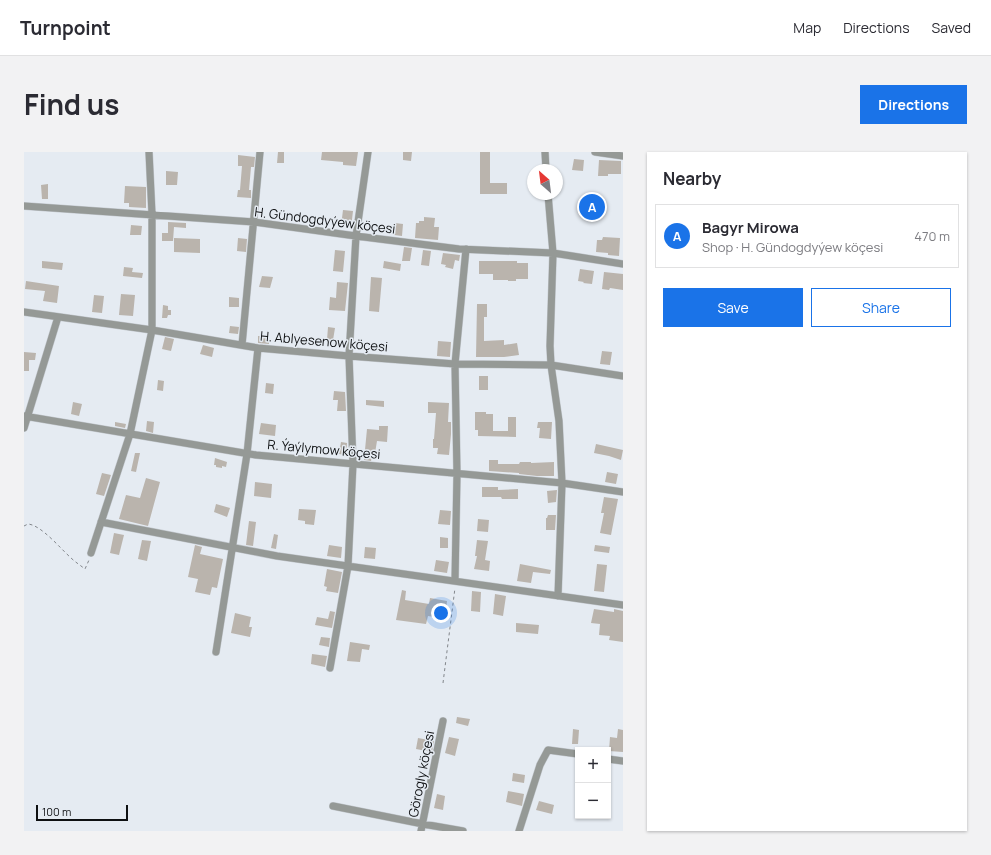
<!DOCTYPE html>
<html lang="en">
<head>
<meta charset="utf-8">
<style>
	:root { --surface:#fff; --page:#f2f2f3; --text:#2b2b33; --muted:#7c7c81; --line:#e1e1e2; --accent:#1a73e8 }
	body { margin:0; font-family:Manrope,sans-serif; background:var(--page); color:var(--text) }
	.controls { position:absolute; right:12px; bottom:12px; display:grid; overflow:hidden; border-radius:0px; box-shadow:0 1px 3px #0004 }
	.controls button { width:36px; height:36px; display:grid; place-items:center; padding:0; border:0; border-bottom:1px solid var(--line); background:var(--surface); color:var(--text); font:20px sans-serif }
	.compass { position:absolute; left:503px; top:12px; width:36px; height:36px; border-radius:50%; background:var(--surface); box-shadow:0 1px 3px #0004; rotate:332deg }
	.scale { position:absolute; left:12px; bottom:10px; width:92px; box-sizing:border-box; padding-left:4px; border:2px solid #0e1012; border-top:0; font-size:11px; line-height:14px; white-space:nowrap; color:#0e1012; -webkit-text-stroke:3px #e5ebf2; paint-order:stroke }
	.you { position:absolute; left:417px; top:461px; width:14px; height:14px; margin:-10px; border:3px solid #fff; border-radius:50%; background:#1a73e8; box-shadow:0 0 0 6px #1a73e833 }
	.badge { display:grid; place-items:center; width:26px; height:26px; border-radius:50%; background:var(--accent); color:#fff; font-size:13px; font-weight:700 }
	.pin { position:absolute; translate:-50% -50%; border:2px solid #fff; box-shadow:0 1px 4px #0006 }
	.list { margin:0; padding:0; list-style:none }
	h2 { display:flex; justify-content:space-between; align-items:center; height:52px; margin:0; padding:0 16px; font-size:17px }
	h2 small { font-size:13px; font-weight:400; color:var(--muted) }
	.list li { display:grid; grid-template-columns:26px 1fr auto; gap:12px; align-items:center; box-sizing:border-box; height:64px; margin:0 8px 8px; padding:0 8px; border:1px solid var(--line); border-radius:0px }
	.list b { display:block; font-size:15px; white-space:nowrap }
	.list p { margin:0; font-size:13px; white-space:nowrap; color:var(--muted) }
	.list em { font-size:13px; font-style:normal; color:var(--muted) }
	.actions { display:flex; gap:8px; padding:12px 16px }
	.actions a { flex:1; padding:9px 0; border:1px solid var(--accent); border-radius:0px; text-align:center; font-size:14px; color:var(--accent) }
	.actions .main { background:var(--accent); color:#fff }
	.map { position:relative; flex:none; width:599px; height:679px; overflow:hidden; border-radius:0px }
	header { display:flex; align-items:center; gap:24px; box-sizing:border-box; height:56px; padding:0 20px; background:var(--surface); border-bottom:1px solid var(--line) }
	header strong { font-size:19px }
	nav { display:flex; gap:22px; margin-inline-start:auto; font-size:14px }
	.intro { display:flex; align-items:center; justify-content:space-between; box-sizing:border-box; height:96px; padding:0 24px }
	h1 { margin:0; font-size:28px }
	.button { padding:10px 18px; border-radius:0px; background:var(--accent); color:#fff; font-size:14px; font-weight:700 }
	main { display:flex; gap:24px; padding:0 24px }
	aside { flex:1; background:var(--surface); border-radius:0px; box-shadow:0 1px 3px #0004 }
	.map>svg:first-child { display:block }
	.building { fill:#bab4ad }
	.lines { fill:none; stroke-linecap:round; stroke-linejoin:round }
	.street-casing { stroke:#c3c8ce; stroke-width:8 }
	.path { stroke:#82868b; stroke-width:1; stroke-dasharray:3 3; stroke-linecap:butt }
	.street { stroke:#959996; stroke-width:7 }
	.labels { text-anchor:middle; stroke-width:3; stroke-linejoin:round; paint-order:stroke }
	.street-label { font-size:13px; fill:#0e1012; stroke:#e5ebf2 }
</style>
</head>
<body>
<header>
<strong>Turnpoint</strong>
<nav><a>Map</a><a>Directions</a><a>Saved</a></nav>
</header>
<div class="intro"><h1>Find us</h1><a class="button">Directions</a></div>
<main>
<div class="map">
<svg width="599" height="679" viewBox="0 0 599 679">
	<rect width="100%" height="100%" fill="#e5ebf2"/>
	<path class="building" d="M254,0H260V11H253Z
		M298,0H334L332,14L319,13V10L297,8Z
		M379,0H388L387,9L379,8Z
		M456,0H466V31H483V42H456Z
		M214,3L231,5L230,15H227L225,38H227V46L213,45L214,38H216L218,14H214Z
		M550,7L560,8L559,19L548,18Z
		M575,8L597,9V22H584V24H574Z
		M142,19L154,20L153,33H142Z
		M24,32V47H18L17,33Z
		M101,34L122,35V56L105,55V51H100Z
		M319,58L329,59L327,76L317,74Z
		M400,65L411,66L410,75H415L414,88L391,86L392,71H395V69H400Z
		M144,70L162,71V76L150,75L149,89H138V81H144Z
		M371,71L379,72L378,84L370,83Z
		M107,73L118,74L117,83H106Z
		M579,85L596,86L595,104L584,103V101L572,100L573,88H578Z
		M150,86L176,87V101L150,100Z
		M214,86L223,87L222,100L213,99Z
		M380,95L388,96L386,109H378Z
		M311,98L321,99L319,120L309,119Z
		M399,98L407,99L405,114L397,113Z
		M419,101L436,103L435,109L431,108L429,117L421,115L422,113L417,112Z
		M18,109L39,111L38,118L18,116Z
		M360,109L377,112L376,119L359,116Z
		M455,109H493V111H504V127H492V129H484V128H469V122H455Z
		M100,115L109,116L108,120L119,121L118,126L99,124Z
		M556,117L570,119L568,132L559,131L560,130L554,129Z
		M580,120L599,122V138L586,136L585,138L578,137Z
		M238,124L249,125L246,136L235,135Z
		M347,125L358,126L355,160L345,159L346,141Z
		M2,129L35,134L33,151L19,149L21,139L1,137Z
		M313,130L324,131L321,159L305,158L306,145L312,146Z
		M97,142L111,143L109,164L95,163Z
		M70,143L80,144L78,161L68,160Z
		M205,145L215,146V155H205Z
		M453,152H463V165H460V189L480,188V193L493,191L495,203L480,205H452Z
		M139,153L144,154V158H147V163H144L143,166H138Z
		M206,174L215,175L214,182L205,181Z
		M304,175L311,176L309,188H303Z
		M234,184H245V192L234,191Z
		M141,185L150,187L147,199L138,197Z
		M414,189L427,190L426,205L413,204Z
		M179,193L190,196L188,205L176,202Z
		M578,199L588,200L586,213L576,212Z
		M0,200L12,201L11,208H5V219H0Z
		M455,224H464V238H455Z
		M134,228L140,229L139,239L133,238Z
		M242,231L250,232L249,242L241,241Z
		M310,239L321,240L322,259H313L314,248H309Z
		M342,248L360,249V255L342,253Z
		M49,250L58,252L55,264L47,262Z
		M404,250L425,251L424,270H427V282L425,303L413,302L414,296H409V287H410L412,261H404Z
		M451,260H462V262H469V279H484V265H492V285L454,284V278H451Z
		M123,269L130,270L129,281L122,279Z
		M91,270L102,272L101,276L91,274Z
		M514,270H528L527,287L515,286L516,276H513Z
		M237,271L252,273L251,284L235,282Z
		M355,274H364L363,290L353,289L351,301H349L347,309L340,308L343,277L355,278Z
		M317,290L323,291L322,303L315,302Z
		M572,292L599,298L597,308L585,304L570,301Z
		M111,301H116L112,320L107,319Z
		M191,306L203,310L202,315L198,314V316L192,315V313H190Z
		M465,308H474V312H495L496,310H507V311L530,310V324H513L495,322V321L465,319Z
		M583,320L594,322L592,332L581,330Z
		M78,321L87,323L80,344L72,342Z
		M122,326L136,330L124,374L95,367L102,343L116,346Z
		M231,330L248,332L247,346L230,344Z
		M458,335H474V338L494,337V347H478L477,345H458Z
		M533,338L532,350L524,351L523,339Z
		M580,345L594,347L587,383L576,381L580,361H577Z
		M192,352L206,356L203,365L190,360Z
		M275,357L292,358L290,373L281,372V369L274,368Z
		M416,358L427,359L426,373L414,372Z
		M524,363H532L531,378H522V366H523Z
		M454,367L465,368L464,380L453,379Z
		M225,369L232,370L229,394L222,393Z
		M90,381L100,383L95,403L86,401Z
		M250,382L254,383L252,397L247,396Z
		M416,385L424,386V396H416Z
		M118,388L127,389L123,409L114,407Z
		M453,388L464,389L461,408L466,409L465,419L450,417L453,404H451Z
		M171,393L178,395L176,402L199,407L193,436L188,435L186,443L171,440L174,427L164,425Z
		M305,393L318,395L317,406L303,404Z
		M571,393L586,395L585,401L570,399Z
		M341,395L352,396L351,407L340,406Z
		M412,408L425,410L423,421L410,419Z
		M496,412L527,418L526,422L509,420L507,431L493,429Z
		M573,412L583,413L580,440L570,439Z
		M303,417L318,420L314,441L302,439L303,435L300,434Z
		M378,438L382,439L381,448L405,452L406,446L423,449L421,467L404,464L402,472L372,468Z
		M448,439L457,440L456,460L447,459Z
		M471,442L482,444L479,464L469,462Z
		M570,457L590,460V457L599,459V490L585,488L586,484L575,483L576,472L567,471Z
		M306,459L311,460L308,476L291,473L293,465L304,467Z
		M211,461L227,465L225,475H228L226,485L207,481Z
		M492,471L515,473L514,482L492,480Z
		M297,485L306,486L305,495L295,493Z
		M326,490L346,493L345,498L338,497L336,510L323,509Z
		M288,502L303,504L301,515L287,512Z
		M433,565L446,567L444,574L432,571Z
		M549,577L555,578L554,592H548Z
		M594,577L599,578V600L585,599L586,585L593,586Z
		M425,585L435,587L431,604L421,601Z
		M394,586L410,589L408,600L392,597Z
		M489,621L501,623L500,631L488,629Z
		M484,639L500,642L498,654L482,650Z
		M413,642L421,644L419,658L410,656Z
		M515,649L530,653L528,662L512,658Z"/>
	<g class="lines">
		<defs>
			<path id="street" d="M521,0L522,18
				M571,0L599,4
				M524,42L529,101L526,194L527,213L535,269L538,331L534,444
				M0,54L230,70L332,84L435,97L529,101L599,112
				M0,160L128,178L234,196L325,204L431,212L527,213L599,224
				M218,193L236,0
				M0,264L232,303L538,331L599,340
				M0,276L34,165
				M77,370L253,404L599,453
				M67,401L106,282L128,178V62L125,0
				M431,429L433,322L431,212L442,97
				M192,500L223,302L234,196
				M306,516L324,414L329,312L325,204L332,84L344,0
				M584,607L599,609
				M309,654L399,672L439,679
				M397,679L419,569
				M495,679L516,613L524,598L554,602"/>
		</defs>
		<use href="#street" class="street-casing"/>
		<path class="path" d="M0,374L4,372C17,373 36,396 46,405C51,410 56,413 61,417L65,408
			M419,531L431,436"/>
		<use href="#street" class="street"/>
	</g>
	<g class="labels">
		<g class="street-label">
			<text transform="translate(301 68) rotate(7)" y="5">H. Gündogdyýew köçesi</text>
			<text transform="translate(300 189) rotate(5)" y="5">H. Ablyesenow köçesi</text>
			<text transform="translate(300 297) rotate(5)" y="5">R. Ýaýlymow köçesi</text>
			<text transform="translate(397 622) rotate(-79)" y="5">Görogly köçesi</text>
		</g>
	</g>
</svg>
<div class="controls">
<button>+</button>
<button>−</button>
</div>
<svg class="compass" viewBox="-18 -18 36 36"><path d="M0-13l5 13h-10z" fill="#e53935"/><path d="M0 13l5-13h-10z" fill="#7c7c81"/></svg>
<div class="scale">100 m</div>
<div class="you"></div>
<div class="pin badge" style="left:568px;top:55px">A</div>
</div>
<aside>
<h2>Nearby<small></small></h2>
<ul class="list">
<li><span class="badge">A</span><div><b>Bagyr Mirowa</b><p>Shop · H. Gündogdyýew köçesi</p></div><em>470 m</em></li>
</ul>
<div class="actions"><a class="main">Save</a><a>Share</a></div>
</aside>
</main>
</body>
</html>
